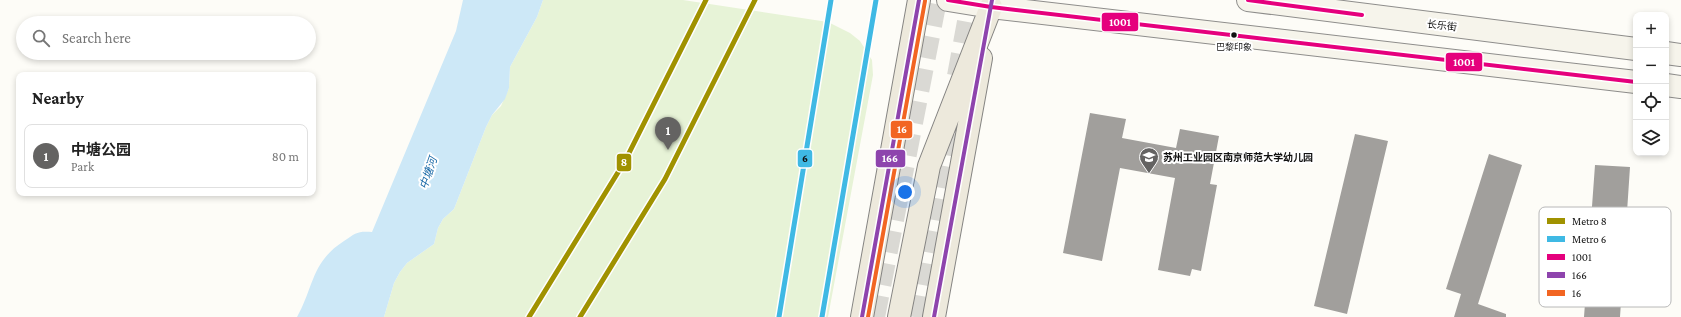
<!DOCTYPE html>
<html lang="en">
<head>
<meta charset="utf-8">
<style>
	:root { --surface:#fff; --page:#f2f2f2; --text:#222; --muted:#767676; --line:#e0e0e0; --accent:#646362 }
	body { margin:0; font-family:"Crimson Pro","Noto Sans SC",serif; background:var(--page); color:var(--text) }
	.controls { position:absolute; right:12px; top:12px; display:grid; overflow:hidden; border-radius:8px; box-shadow:0 2px 6px #0003 }
	.controls button { width:36px; height:36px; display:grid; place-items:center; padding:0; border:0; border-bottom:1px solid var(--line); background:var(--surface); color:var(--text); font:20px sans-serif }
	.you { position:absolute; left:905px; top:192px; width:14px; height:14px; margin:-10px; border:3px solid #fff; border-radius:50%; background:#1a73e8; box-shadow:0 0 0 6px #1a73e833 }
	.badge { display:grid; place-items:center; width:26px; height:26px; border-radius:50%; background:var(--accent); color:#fff; font-size:13px; font-weight:700 }
	.pin { position:absolute; translate:-50% -33px; filter:drop-shadow(0 1px 2px #0008) }
	.pin::after { content:''; position:absolute; top:21px; width:14px; height:12px; background:inherit; clip-path:polygon(0 0,100% 0,50% 100%) }
	.list { margin:0; padding:0; list-style:none }
	h2 { display:flex; justify-content:space-between; align-items:center; height:52px; margin:0; padding:0 16px; font-size:17px }
	h2 small { font-size:13px; font-weight:400; color:var(--muted) }
	.list li { display:grid; grid-template-columns:26px 1fr auto; gap:12px; align-items:center; box-sizing:border-box; height:64px; margin:0 8px 8px; padding:0 8px; border:1px solid var(--line); border-radius:8px }
	.list b { display:block; font-size:15px; white-space:nowrap }
	.list p { margin:0; font-size:13px; white-space:nowrap; color:var(--muted) }
	.list em { font-size:13px; font-style:normal; color:var(--muted) }
	.icon { flex:none; width:22px; height:22px; fill:none; stroke:currentColor; stroke-width:2; stroke-linecap:round; stroke-linejoin:round }
	.map { position:relative; flex:none; width:1681px; height:317px; overflow:hidden }
	.search { position:absolute; background:var(--surface); box-shadow:0 2px 6px #0003; left:16px; top:16px; width:300px; height:44px; display:flex; align-items:center; gap:10px; box-sizing:border-box; padding:0 14px; border-radius:22px; color:var(--muted); font-size:15px }
	.panel { position:absolute; background:var(--surface); box-shadow:0 2px 6px #0003; left:16px; top:72px; width:300px; height:124px; border-radius:8px }
	.map>svg:first-child { display:block }
	.green { fill:#e7f3d7 }
	.water { fill:#cde8f7 }
	.building { fill:#a19f9c }
	.lines { fill:none; stroke-linecap:round; stroke-linejoin:round }
	.primary-tunnel { stroke:#dad9d4; stroke-width:22; stroke-dasharray:22 11; stroke-linecap:butt }
	.secondary-casing { stroke:#8e8d8b; stroke-width:24 }
	.primary-casing { stroke:#858482; stroke-width:24 }
	.secondary { stroke:#f6f4eb; stroke-width:22 }
	.primary { stroke:#ede9dc; stroke-width:22 }
	.bus-1-casing { stroke:#fff; stroke-width:7 }
	.bus-2-casing { stroke:#fff; stroke-width:7 }
	.bus-3-casing { stroke:#fff; stroke-width:7 }
	.bus-1 { stroke:#e5007d; stroke-width:4 }
	.bus-2 { stroke:#8e44ad; stroke-width:4 }
	.bus-3 { stroke:#f26522; stroke-width:4 }
	.metro-1-casing { stroke:#fff; stroke-width:8 }
	.metro-2-casing { stroke:#fff; stroke-width:8 }
	.metro-1 { stroke:#a09200; stroke-width:5 }
	.metro-2 { stroke:#3fb9e4; stroke-width:5 }
	.bus-dot { fill:#111; stroke:#fff; stroke-width:1.5 }
	.labels { text-anchor:middle; stroke-width:4; stroke-linejoin:round; paint-order:stroke }
	.bus-label { font-size:9px; fill:#111; stroke:#fff }
	.street-label { font-size:10px; fill:#111; stroke:#fff }
	.poi-label { font-size:10px; font-weight:bold; fill:#111; stroke:#fff; text-anchor:start }
	.water-label { font-size:11px; font-style:italic; fill:#1768a6; stroke:#fff }
	.key { fill:#fff; stroke:#b8b8b8; stroke-width:1 }
	.key-label { font-size:11px; fill:#111 }
	.line-badge { stroke:#fff; stroke-width:1.5 }
	.badge-label { font-size:11px; text-anchor:middle; font-weight:bold; fill:#fff }
	.pale-badge-label { font-size:11px; text-anchor:middle; font-weight:bold; fill:#111 }
</style>
</head>
<body>
<div class="map">
<svg width="1681" height="317" viewBox="0 0 1681 317">
	<rect width="100%" height="100%" fill="#fdfcf7"/>
	<path class="green" d="M543,0H683L828,22L850,33L860,41L872,60L873,75L828,317H384L394,283L400,272L407,263L434,244L438,228L443,219L454,209L486,127L492,115L501,106L509,88L510,67L537,17Z"/>
	<path class="water" d="M463,0H543L537,17L510,67L509,88L505,99L492,115L486,127L454,209L443,219L438,228L434,244L407,263L400,272L394,283L384,317H297C314,287 311,262 344,241C356,233 357,231 372,232L456,31Z"/>
	<path class="building" d="M1090,113L1126,119L1122,138L1176,148L1180,129L1219,136L1210,184L1217,185L1201,271L1192,269L1190,276L1158,270L1175,178L1120,168L1102,261L1063,253Z
		M1355,134L1388,141L1347,314L1314,306Z
		M1489,154L1522,165L1478,304L1506,314V317H1454L1461,294L1446,289Z
		M1595,165L1630,167L1620,317H1584Z"/>
	<g class="lines">
		<path class="primary-tunnel" d="M958,76L972,0
			M874,317L936,0
			M914,317L948,131"/>
		<defs>
			<path id="secondary" d="M948,0L991,7L1636,82
				M1248,0L1636,49
				M1666,53L1681,55
				M1666,85L1681,87"/>
			<path id="primary" d="M862,317L919,0
				M899,317L929,166L991,7
				M934,317L981,58"/>
		</defs>
		<use href="#secondary" class="secondary-casing"/>
		<use href="#primary" class="primary-casing"/>
		<use href="#secondary" class="secondary"/>
		<use href="#primary" class="primary"/>
		<defs>
			<path id="bus-1" d="M948,0L991,7L1636,82
				M1248,0L1362,15"/>
			<path id="bus-2" d="M862,317L919,0
				M934,317L992,0"/>
			<path id="bus-3" d="M868,317L925,1"/>
		</defs>
		<use href="#bus-1" class="bus-1-casing"/>
		<use href="#bus-2" class="bus-2-casing"/>
		<use href="#bus-3" class="bus-3-casing"/>
		<use href="#bus-1" class="bus-1"/>
		<use href="#bus-2" class="bus-2"/>
		<use href="#bus-3" class="bus-3"/>
		<defs>
			<path id="metro-1" d="M529,317L625,161L706,0
				M580,317L665,179L755,0"/>
			<path id="metro-2" d="M779,317L831,0
				M822,317L876,0"/>
		</defs>
		<use href="#metro-1" class="metro-1-casing"/>
		<use href="#metro-2" class="metro-2-casing"/>
		<use href="#metro-1" class="metro-1"/>
		<use href="#metro-2" class="metro-2"/>
	</g>
	<defs>
		<symbol id="school-pin" viewBox="-11 -11 22 30"><path d="M0 17L-7.5 6A9.5 9.5 0 1 1 7.5 6Z" fill="#646362" stroke="#fff"/><path d="M0-5L7-2L0 1L-7-2ZM-4 1L0 2.5L4 1V4Q0 6-4 4Z" fill="#fff"/></symbol>
	</defs>
	<g fill-rule="evenodd">
		<use href="#school-pin" x="1138" y="146" width="22" height="30"/>
	</g>
	<circle class="bus-dot" cx="1234" cy="35" r="3.5"/>
	<g class="labels">
		<g class="bus-label">
			<text x="1234" y="50">巴黎印象</text>
		</g>
		<g class="street-label">
			<text transform="translate(1442 25) rotate(7)" y="4">长乐街</text>
		</g>
		<g class="poi-label">
			<text x="1163" y="161">苏州工业园区南京师范大学幼儿园</text>
		</g>
		<g class="water-label">
			<text transform="translate(428 173) rotate(-71)" y="4">中塘河</text>
		</g>
	</g>
	<rect x="1539" y="207" width="132" height="100" rx="6" class="key"/>
	<rect x="1547" y="218" width="18" height="6" fill="#a09200"/>
	<rect x="1547" y="236" width="18" height="6" fill="#3fb9e4"/>
	<rect x="1547" y="254" width="18" height="6" fill="#e5007d"/>
	<rect x="1547" y="272" width="18" height="6" fill="#8e44ad"/>
	<rect x="1547" y="290" width="18" height="6" fill="#f26522"/>
	<g class="key-label">
		<text x="1572" y="225">Metro 8</text>
		<text x="1572" y="243">Metro 6</text>
		<text x="1572" y="261">1001</text>
		<text x="1572" y="279">166</text>
		<text x="1572" y="297">16</text>
	</g>
	<g class="line-badge">
		<rect x="1101" y="12" width="38" height="20" rx="4" fill="#e5007d"/>
		<rect x="1445" y="52" width="38" height="20" rx="4" fill="#e5007d"/>
		<rect x="890" y="120" width="23" height="19" rx="4" fill="#f26522"/>
		<rect x="797" y="149" width="16" height="19" rx="4" fill="#3fb9e4"/>
		<rect x="875" y="149" width="31" height="19" rx="4" fill="#8e44ad"/>
		<rect x="616" y="153" width="16" height="19" rx="4" fill="#a09200"/>
	</g>
	<g class="badge-label">
		<text x="1120" y="26">1001</text>
		<text x="1464" y="66">1001</text>
		<text x="902" y="133">16</text>
		<text x="890" y="162">166</text>
		<text x="624" y="166">8</text>
	</g>
	<g class="pale-badge-label">
		<text x="805" y="162">6</text>
	</g>
</svg>
<div class="controls">
<button>+</button>
<button>−</button>
<button><svg class="icon" aria-label="locate" viewBox="0 0 24 24"><circle cx="12" cy="12" r="6"/><path d="M12 2v4M12 18v4M2 12h4M18 12h4"/></svg></button>
<button><svg class="icon" aria-label="layers" viewBox="0 0 24 24"><path d="M12 4l9 5-9 5-9-5zM3 14l9 5 9-5"/></svg></button>
</div>
<div class="you"></div>
<div class="pin badge" style="left:668px;top:150px">1</div>
<div class="search"><svg class="icon" aria-label="search" viewBox="0 0 24 24"><circle cx="10" cy="10" r="6"/><path d="M15 15l6 6"/></svg>Search here</div>
<section class="panel">
<h2>Nearby<small></small></h2>
<ul class="list">
<li><span class="badge">1</span><div><b>中塘公园</b><p>Park</p></div><em>80 m</em></li>
</ul>
</section>
</div>
</body>
</html>
